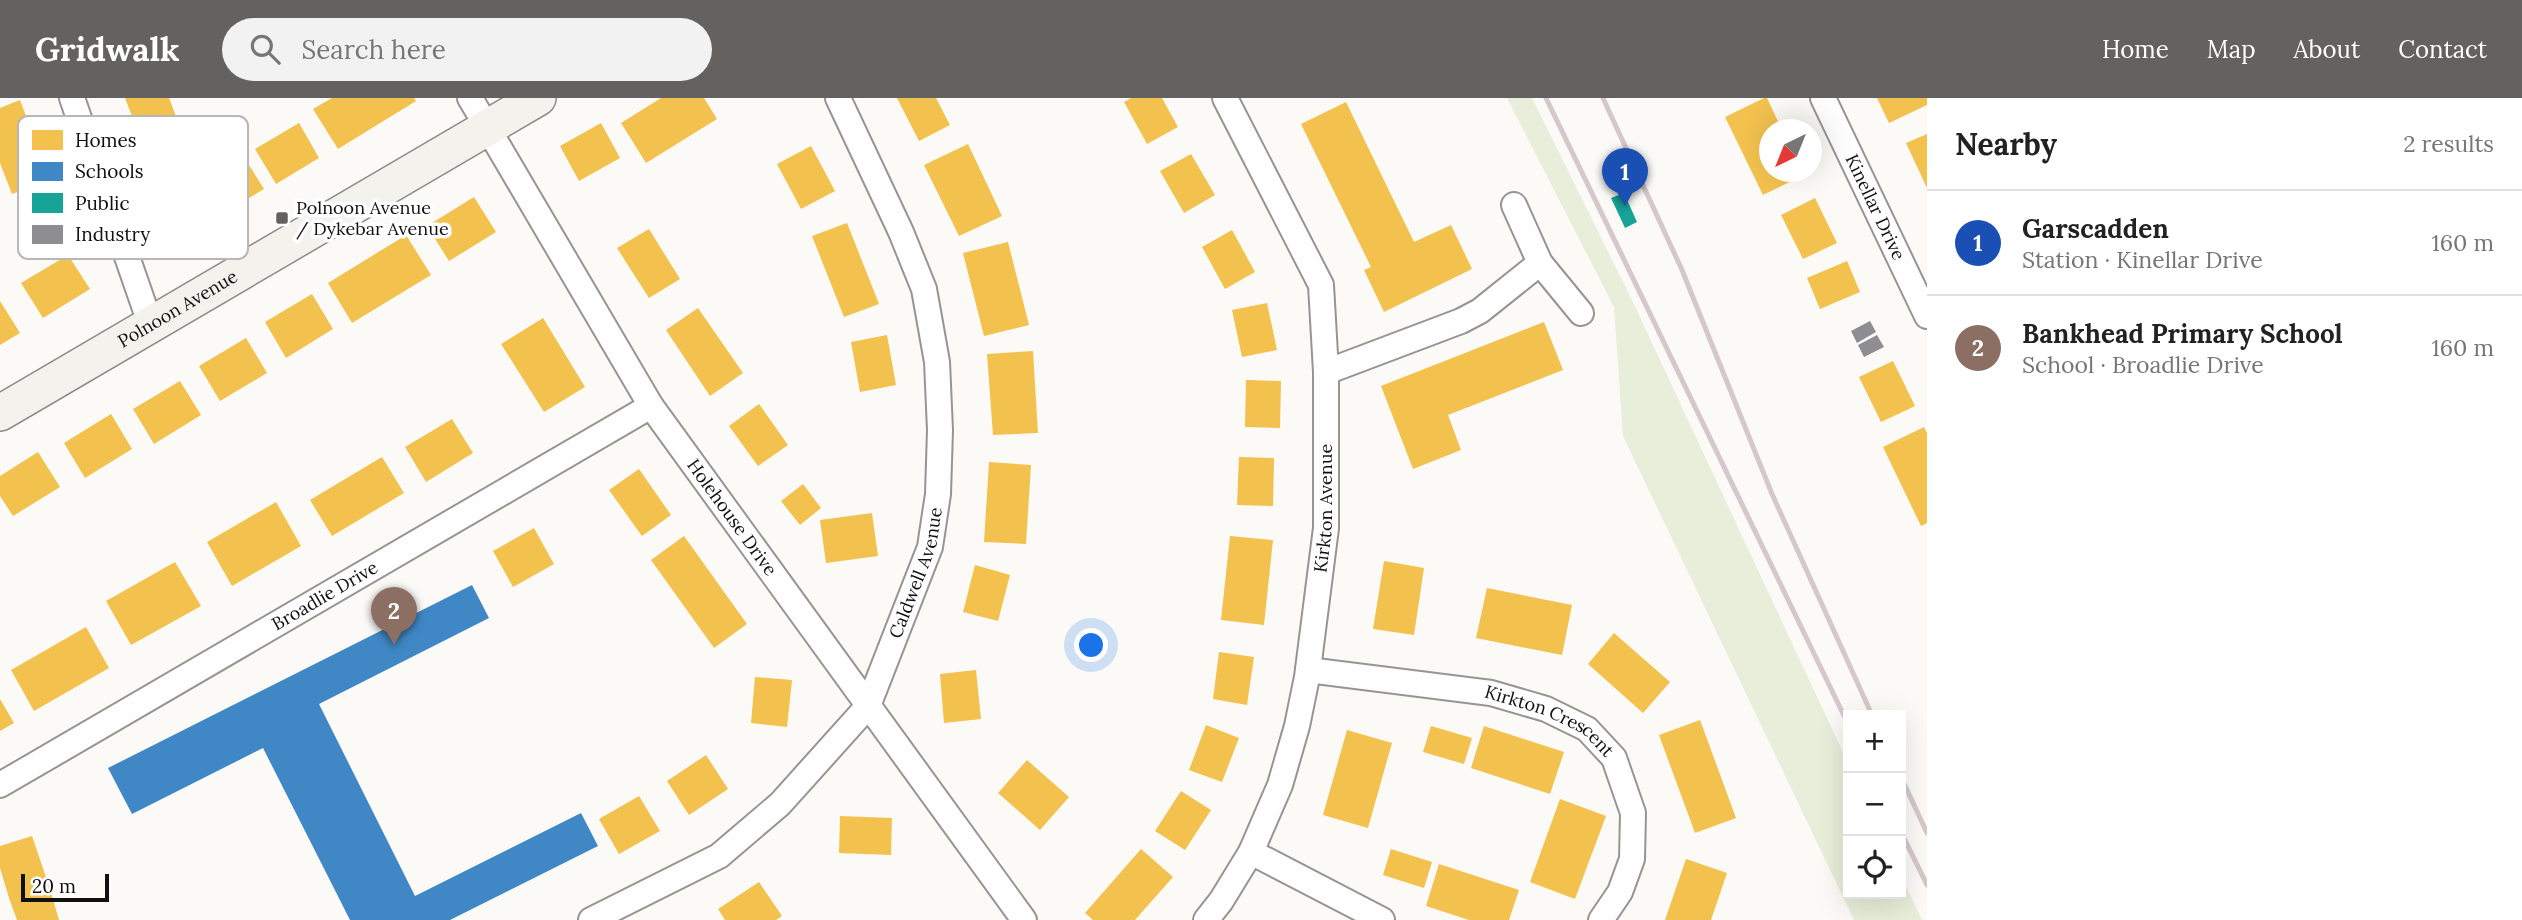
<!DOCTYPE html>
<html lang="en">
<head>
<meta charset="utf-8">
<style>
	:root { --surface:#fff; --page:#f2f2f2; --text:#222; --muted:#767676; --line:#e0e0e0; --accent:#636261 }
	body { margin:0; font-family:Lora,serif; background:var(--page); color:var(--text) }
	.controls { position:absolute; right:21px; bottom:21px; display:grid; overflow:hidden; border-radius:0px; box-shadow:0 7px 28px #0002 }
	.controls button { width:63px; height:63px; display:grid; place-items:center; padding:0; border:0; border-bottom:2px solid var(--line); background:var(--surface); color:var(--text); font:35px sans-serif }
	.compass { position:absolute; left:1759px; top:21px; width:63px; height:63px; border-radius:50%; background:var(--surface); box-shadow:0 7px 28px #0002; rotate:223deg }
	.scale { position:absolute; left:21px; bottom:18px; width:88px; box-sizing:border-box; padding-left:7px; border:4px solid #101010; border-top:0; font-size:19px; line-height:24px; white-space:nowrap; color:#101010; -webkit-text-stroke:5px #fff; paint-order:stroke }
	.you { position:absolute; left:1092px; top:548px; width:24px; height:24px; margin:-18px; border:5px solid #fff; border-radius:50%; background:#1a73e8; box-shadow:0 0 0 10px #1a73e833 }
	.badge { display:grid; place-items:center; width:46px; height:46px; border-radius:50%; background:var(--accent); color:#fff; font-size:23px; font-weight:700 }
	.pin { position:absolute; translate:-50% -58px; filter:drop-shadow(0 2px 4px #0008) }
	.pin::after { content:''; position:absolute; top:37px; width:24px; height:21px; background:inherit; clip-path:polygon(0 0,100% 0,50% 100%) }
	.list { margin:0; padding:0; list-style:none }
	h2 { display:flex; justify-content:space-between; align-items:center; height:91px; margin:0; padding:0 28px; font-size:30px }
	h2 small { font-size:23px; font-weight:400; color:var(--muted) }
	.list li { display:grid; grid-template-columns:46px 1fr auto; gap:21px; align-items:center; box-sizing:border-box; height:105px; padding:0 28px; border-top:2px solid var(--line) }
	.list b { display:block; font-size:26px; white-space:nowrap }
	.list p { margin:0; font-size:23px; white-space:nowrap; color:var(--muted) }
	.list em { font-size:23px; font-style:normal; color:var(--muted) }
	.icon { flex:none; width:38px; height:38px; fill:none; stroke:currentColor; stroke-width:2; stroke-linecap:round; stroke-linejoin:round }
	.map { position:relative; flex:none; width:1927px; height:822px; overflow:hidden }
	header { display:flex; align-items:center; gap:42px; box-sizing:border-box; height:98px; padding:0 35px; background:var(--accent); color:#fff }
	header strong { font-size:33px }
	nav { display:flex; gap:38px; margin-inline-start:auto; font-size:24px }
	.search { width:490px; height:63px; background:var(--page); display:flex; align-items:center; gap:18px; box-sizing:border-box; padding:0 24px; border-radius:38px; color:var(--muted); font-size:26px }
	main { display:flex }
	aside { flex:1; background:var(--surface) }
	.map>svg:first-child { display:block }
	.green { fill:#e8eed9 }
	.homes { fill:#f2c14e }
	.schools { fill:#3f88c5 }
	.public { fill:#17a398 }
	.industry { fill:#8d8d92 }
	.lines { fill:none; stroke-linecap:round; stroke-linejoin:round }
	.street-casing { stroke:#969594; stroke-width:28 }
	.secondary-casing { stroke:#8d8c8b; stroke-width:38 }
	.street { stroke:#fffefe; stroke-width:24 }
	.secondary { stroke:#f4f2ed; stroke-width:35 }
	.rail { stroke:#d6c8ca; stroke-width:5 }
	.poi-dot { fill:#636261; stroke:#fff; stroke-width:2.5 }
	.labels { text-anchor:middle; stroke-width:7; stroke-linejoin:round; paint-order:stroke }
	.street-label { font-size:18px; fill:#101010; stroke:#fff }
	.poi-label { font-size:18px; fill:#101010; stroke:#fff; text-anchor:start }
	.key { fill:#fff; stroke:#b7b7b7; stroke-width:2 }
	.key-label { font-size:19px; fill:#101010 }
</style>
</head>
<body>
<header>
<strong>Gridwalk</strong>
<div class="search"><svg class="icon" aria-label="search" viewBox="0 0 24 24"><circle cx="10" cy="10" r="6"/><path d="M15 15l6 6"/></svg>Search here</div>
<nav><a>Home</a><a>Map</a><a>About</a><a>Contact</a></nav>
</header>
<main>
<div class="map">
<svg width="1927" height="822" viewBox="0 0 1927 822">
	<rect width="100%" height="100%" fill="#fcfaf7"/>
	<path class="green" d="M1507,0H1532L1632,202L1848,665V796H1901V777L1922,822H1854L1623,338L1614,209Z"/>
	<path class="homes" d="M125,0H169L177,21L139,36Z
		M332,0H414L416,3L338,51L313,11Z
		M661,0H704L717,21L646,65L621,25Z
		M897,0H936L950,27L919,43Z
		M1131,0H1162L1178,29L1147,46L1124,4Z
		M1764,0H1767L1782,32H1769V74H1803L1804,77L1763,97L1725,19Z
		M1877,0H1927V7L1889,25Z
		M20,2L50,82L12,96L0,65V10Z
		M1346,4L1414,144L1451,127L1472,171L1384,214L1364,172L1371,169L1301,26Z
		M299,25L319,60L276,86L255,51Z
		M601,25L620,60L579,83L560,48Z
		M1927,36V90L1906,45Z
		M968,46L1002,118L959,138L924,67Z
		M811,48L835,93L801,111L777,66Z
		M239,51L264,91L185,139L161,100Z
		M1191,56L1215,97L1184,115L1160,73Z
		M474,99L496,134L449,163L427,128Z
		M1815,100L1837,145L1803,161L1781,117Z
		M847,125L879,206L844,219L812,138Z
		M649,131L680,181L649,200L617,150Z
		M1232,132L1255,174L1225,191L1202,149Z
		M406,137L431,177L352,225L328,185Z
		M1008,144L1029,227L984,238L963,155Z
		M68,157L90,191L43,220L21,185Z
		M1847,163L1860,194L1820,211L1807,180Z
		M312,196L333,231L286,260L265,224Z
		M0,203L20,235L0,247Z
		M1267,205L1277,252L1242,259L1232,212Z
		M698,210L743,275L710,298L666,232Z
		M543,220L585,289L544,314L501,246Z
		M1544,224L1563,272L1448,317L1461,352L1413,371L1381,288Z
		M887,237L896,287L860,294L851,244Z
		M246,240L267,275L220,303L199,268Z
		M1033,253L1038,335L993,337L987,256Z
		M1893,263L1915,308L1881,324L1859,279Z
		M1246,282L1281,283L1280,330L1245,329Z
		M180,283L201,317L154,346L133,311Z
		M759,306L788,347L758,368L729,328Z
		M111,316L132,351L85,380L64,345Z
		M452,321L473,355L426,384L405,349Z
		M1924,329L1927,335V425L1921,428L1883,349Z
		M38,354L60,389L13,418L0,398V378Z
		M382,359L404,395L332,438L310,402Z
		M1239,359L1274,360L1273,408L1237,407Z
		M989,364L1031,367L1026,446L984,444Z
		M639,371L671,417L642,438L609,392Z
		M803,386L821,410L800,427L781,403Z
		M276,404L301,448L232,488L207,444Z
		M872,415L878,458L826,465L820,422Z
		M534,430L554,466L513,489L493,453Z
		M684,438L747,526L714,550L651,462Z
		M1230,438L1273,442L1264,527L1221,522Z
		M1384,463L1424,470L1414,537L1373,531Z
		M175,464L201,508L131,547L106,503Z
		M975,467L1010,477L998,523L963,514Z
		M1487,490L1572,507L1562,557L1476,540Z
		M86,529L109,570L34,613L11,572Z
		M1614,535L1670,584L1643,615L1588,566Z
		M1219,554L1254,559L1247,607L1213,601Z
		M976,572L981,621L944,625L940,576Z
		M755,579L792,582L787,629L751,625Z
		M0,601L14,625L0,633Z
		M1700,622L1736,720L1695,735L1659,637Z
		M1206,627L1239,640L1222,684L1189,672Z
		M1431,628L1472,640L1464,666L1423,654Z
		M1484,628L1564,654L1550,696L1471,670Z
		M1347,632L1392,645L1368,730L1323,717Z
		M706,657L728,691L689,717L667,683Z
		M1027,662L1069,699L1040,732L998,695Z
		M1181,693L1211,712L1185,752L1155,733Z
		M639,698L660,733L619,756L599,721Z
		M1560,701L1606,718L1575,801L1530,784Z
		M840,718L892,720L891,757L839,755Z
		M32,738L49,788L59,822H17L9,800L0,770V748Z
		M1141,751L1173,779L1135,822H1093L1085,815Z
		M1391,751L1432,764L1424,790L1383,777Z
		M1686,761L1727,775L1711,822H1665Z
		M1439,766L1519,792L1509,822H1469L1426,808Z
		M759,784L782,818L776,822H725L718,811Z"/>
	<path class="schools" d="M472,487L489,520L319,606L415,798L581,715L598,748L450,822H350L263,650L132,716L108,670Z"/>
	<path class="public" d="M1624,95L1637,124L1625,130L1611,100Z"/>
	<path class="industry" d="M1870,223L1876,234L1857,245L1851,233Z
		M1877,237L1884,249L1864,259L1858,247Z"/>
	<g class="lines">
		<defs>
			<g id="street">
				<path d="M72,0L150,225"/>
				<path id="s1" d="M470,0L651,308L1024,822"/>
				<path id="s2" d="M1823,0L1927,218"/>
				<path d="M1514,107L1540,165L1581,215"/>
				<path d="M1326,274L1461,223L1480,213L1540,165"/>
				<path id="s3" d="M1308,572L1491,595L1546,611L1587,631L1614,660L1633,715L1632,761L1620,794L1601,822"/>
				<path id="s4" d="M0,687L651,308"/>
				<path d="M1251,754L1382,822"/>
				<path id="s5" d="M591,822L719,758L780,706L868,608L930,449L938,396L940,332L937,264L924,191L901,134L838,0"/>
				<path id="s6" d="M1206,822L1221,803L1251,754L1280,687L1297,628L1307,579L1326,430V274L1321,187L1225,0"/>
			</g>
			<g id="secondary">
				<path id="s7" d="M0,315L538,0"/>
			</g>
		</defs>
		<use href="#street" class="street-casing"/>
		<use href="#secondary" class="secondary-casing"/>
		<use href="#street" class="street"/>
		<use href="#secondary" class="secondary"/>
		<path class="rail" d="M1546,0L1848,626
			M1603,0L1682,172L1772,396L1872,617
			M1901,679L1927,735
			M1901,734L1927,787"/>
	</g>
	<rect class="poi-dot" x="275" y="113" width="14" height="14" rx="3.5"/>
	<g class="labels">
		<g class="street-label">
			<text dy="6" stroke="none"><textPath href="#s2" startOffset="121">Kinellar Drive</textPath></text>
			<text dy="6" stroke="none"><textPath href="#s7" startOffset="206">Polnoon Avenue</textPath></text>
			<text dy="6" stroke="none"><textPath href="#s6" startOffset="436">Kirkton Avenue</textPath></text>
			<text dy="6" stroke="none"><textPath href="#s1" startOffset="495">Holehouse Drive</textPath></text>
			<text dy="6" stroke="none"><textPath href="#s5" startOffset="497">Caldwell Avenue</textPath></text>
			<text dy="6" stroke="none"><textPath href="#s4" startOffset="376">Broadlie Drive</textPath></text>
			<text dy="6" stroke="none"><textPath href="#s3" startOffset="250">Kirkton Crescent</textPath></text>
		</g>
		<g class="poi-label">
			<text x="296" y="116">Polnoon Avenue<tspan x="296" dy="21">/ Dykebar Avenue</tspan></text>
		</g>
	</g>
	<rect x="18" y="18" width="230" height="143" rx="10" class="key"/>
	<rect x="32" y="32" width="31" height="20" fill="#f2c14e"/>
	<rect x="32" y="64" width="31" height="19" fill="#3f88c5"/>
	<rect x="32" y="95" width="31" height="20" fill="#17a398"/>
	<rect x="32" y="127" width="31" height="19" fill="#8d8d92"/>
	<g class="key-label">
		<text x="75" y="49">Homes</text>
		<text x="75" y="80">Schools</text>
		<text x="75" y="112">Public</text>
		<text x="75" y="143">Industry</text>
	</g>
</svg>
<div class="controls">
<button>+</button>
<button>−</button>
<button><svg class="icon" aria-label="locate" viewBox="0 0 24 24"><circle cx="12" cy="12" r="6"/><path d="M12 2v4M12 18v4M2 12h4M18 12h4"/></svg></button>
</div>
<svg class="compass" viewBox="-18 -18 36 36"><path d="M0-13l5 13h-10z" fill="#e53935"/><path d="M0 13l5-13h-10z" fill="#767676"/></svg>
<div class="scale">20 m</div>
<div class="you"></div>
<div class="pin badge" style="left:1625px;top:108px;background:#1a4fb4">1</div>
<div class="pin badge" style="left:394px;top:547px;background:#8d6e63">2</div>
</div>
<aside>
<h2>Nearby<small>2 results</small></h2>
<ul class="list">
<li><span class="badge" style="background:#1a4fb4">1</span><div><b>Garscadden</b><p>Station · Kinellar Drive</p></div><em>160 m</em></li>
<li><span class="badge" style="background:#8d6e63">2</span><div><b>Bankhead Primary School</b><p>School · Broadlie Drive</p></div><em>160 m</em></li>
</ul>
</aside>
</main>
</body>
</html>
